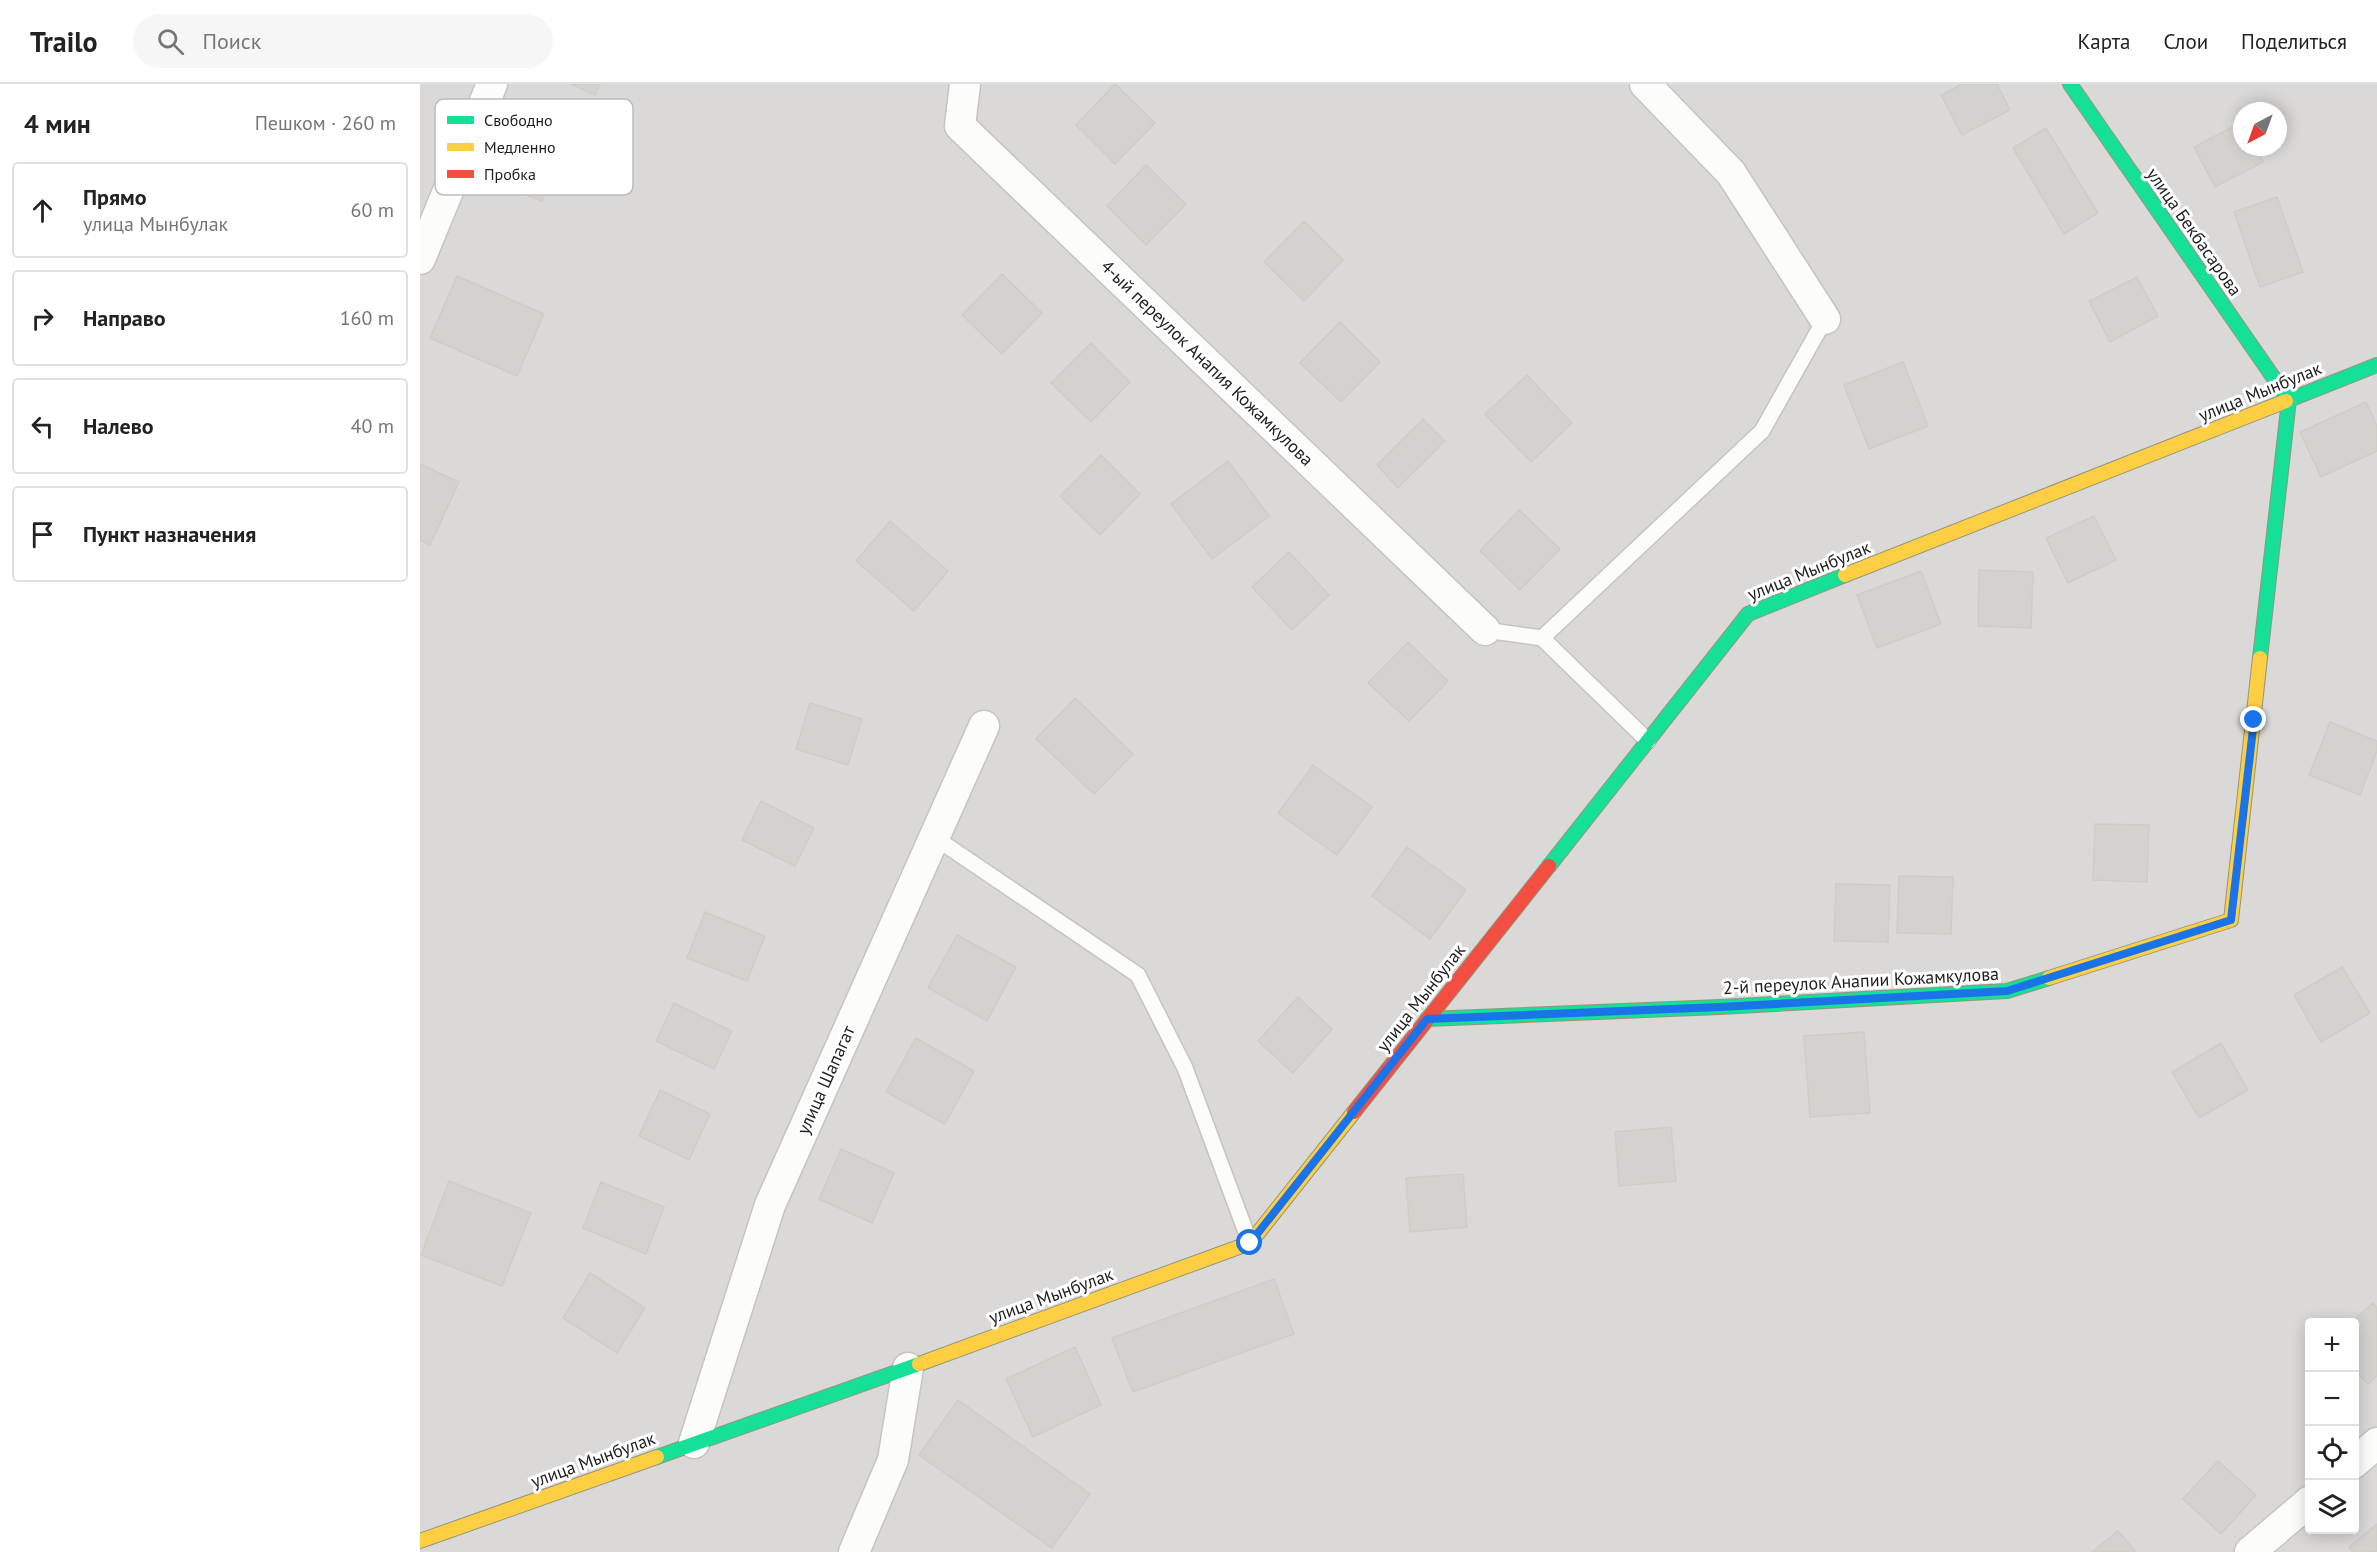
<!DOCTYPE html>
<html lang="ru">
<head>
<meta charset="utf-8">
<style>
	:root { --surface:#fff; --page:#f6f6f6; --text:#222; --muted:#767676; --line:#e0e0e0 }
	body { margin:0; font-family:"PT Sans",sans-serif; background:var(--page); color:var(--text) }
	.controls { position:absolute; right:18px; bottom:18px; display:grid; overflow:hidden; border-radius:6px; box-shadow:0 3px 15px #0003 }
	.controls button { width:54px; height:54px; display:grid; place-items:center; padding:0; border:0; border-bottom:2px solid var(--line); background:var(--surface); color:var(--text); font:30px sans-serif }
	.compass { position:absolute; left:1813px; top:18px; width:54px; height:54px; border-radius:50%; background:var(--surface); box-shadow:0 3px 15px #0003; rotate:221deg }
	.stop { position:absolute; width:18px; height:18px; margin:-14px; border:4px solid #1a73e8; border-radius:50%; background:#fff }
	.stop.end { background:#1a73e8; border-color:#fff; box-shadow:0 2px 6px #0008 }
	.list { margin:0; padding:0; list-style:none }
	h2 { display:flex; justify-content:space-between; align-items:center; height:78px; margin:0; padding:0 24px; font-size:26px }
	h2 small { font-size:20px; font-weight:400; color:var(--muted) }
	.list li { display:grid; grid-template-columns:39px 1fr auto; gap:18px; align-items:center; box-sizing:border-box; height:96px; margin:0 12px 12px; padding:0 12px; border:2px solid var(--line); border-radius:6px }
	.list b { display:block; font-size:22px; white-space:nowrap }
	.list p { margin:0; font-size:20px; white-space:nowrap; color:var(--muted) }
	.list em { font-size:20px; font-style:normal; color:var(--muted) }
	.icon { flex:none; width:33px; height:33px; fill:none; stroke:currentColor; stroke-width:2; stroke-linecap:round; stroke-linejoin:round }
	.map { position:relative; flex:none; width:1957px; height:1468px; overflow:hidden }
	header { display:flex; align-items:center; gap:36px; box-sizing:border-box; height:84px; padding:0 30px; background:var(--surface); border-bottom:2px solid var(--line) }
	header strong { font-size:28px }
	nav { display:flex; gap:33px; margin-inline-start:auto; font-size:21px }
	.search { width:420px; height:54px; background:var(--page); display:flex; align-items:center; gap:15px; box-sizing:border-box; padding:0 21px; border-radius:33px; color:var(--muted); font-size:22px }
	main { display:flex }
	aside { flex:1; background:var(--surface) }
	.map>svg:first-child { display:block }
	.residential { fill:#dbd9d7; fill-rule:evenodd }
	.building { fill:#d4d2cf; stroke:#cfccc7; stroke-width:1.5 }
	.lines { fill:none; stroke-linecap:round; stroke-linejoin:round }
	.lane-casing { stroke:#c5c4c2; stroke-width:18 }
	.street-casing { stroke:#c5c4c2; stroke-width:33 }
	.fast-casing { stroke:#93967e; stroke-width:16 }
	.slow-casing { stroke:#93967e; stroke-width:16 }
	.jam-casing { stroke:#93967e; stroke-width:16 }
	.lane { stroke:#fcfcfb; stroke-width:15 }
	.street { stroke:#fcfcfb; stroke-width:30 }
	.fast { stroke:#16e098; stroke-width:14 }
	.slow { stroke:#ffcf43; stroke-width:14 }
	.jam { stroke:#f24e42; stroke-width:14 }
	.route { stroke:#1a73e8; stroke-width:8 }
	.labels { text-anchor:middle; stroke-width:6; stroke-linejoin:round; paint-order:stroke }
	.street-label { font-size:18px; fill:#1e1e1e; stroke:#fff }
	.key { fill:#fff; stroke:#bcbcbc; stroke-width:1.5 }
	.key-label { font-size:16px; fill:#1e1e1e }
</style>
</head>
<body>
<header>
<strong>Trailo</strong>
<div class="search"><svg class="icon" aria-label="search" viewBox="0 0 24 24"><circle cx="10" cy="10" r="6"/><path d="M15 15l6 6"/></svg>Поиск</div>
<nav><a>Карта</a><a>Слои</a><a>Поделиться</a></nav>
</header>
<main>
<aside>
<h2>4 мин<small>Пешком · 260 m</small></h2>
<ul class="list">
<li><svg class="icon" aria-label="ahead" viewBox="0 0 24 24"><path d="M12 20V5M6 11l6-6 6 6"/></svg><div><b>Прямо</b><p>улица Мынбулак</p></div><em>60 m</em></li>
<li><svg class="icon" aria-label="right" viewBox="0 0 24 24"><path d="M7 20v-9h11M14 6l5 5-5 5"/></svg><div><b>Направо</b></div><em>160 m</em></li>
<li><svg class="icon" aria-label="left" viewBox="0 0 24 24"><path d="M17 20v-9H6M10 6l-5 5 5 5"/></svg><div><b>Налево</b></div><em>40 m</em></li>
<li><svg class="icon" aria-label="arrive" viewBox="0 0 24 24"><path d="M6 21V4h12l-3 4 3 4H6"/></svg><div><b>Пункт назначения</b></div></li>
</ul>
</aside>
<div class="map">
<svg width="1957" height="1468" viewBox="0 0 1957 1468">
	<rect width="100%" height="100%" fill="#eceae6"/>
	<path class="residential" d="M0,0H1957V1468H0ZM1822,27H1858V63H1822ZM1890,1238H1934V1446H1890Z"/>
	<path class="building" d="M151,0H180L175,11Z
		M695,0L735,39L695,80L656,41Z
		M1542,0H1577L1590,26L1542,51L1521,11Z
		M1822,38V63H1836L1843,78L1795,103L1774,63Z
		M90,44L142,64L122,117L69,97Z
		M1626,44L1678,129L1644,150L1593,64Z
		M726,81L766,120L726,161L687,122Z
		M1857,113L1883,188L1840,203L1814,128Z
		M884,137L923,176L884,217L844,178Z
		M582,190L622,229L582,270L542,231Z
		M37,192L124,230L97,292L10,254Z
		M1717,193L1738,232L1690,258L1669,217Z
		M920,238L960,278L921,318L880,279Z
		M671,259L710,298L671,338L631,299Z
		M1483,278L1508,342L1449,365L1424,301Z
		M1107,291L1152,339L1111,378L1065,330Z
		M1946,318L1957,342V367L1901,393L1880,348Z
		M1003,335L1025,357L978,404L957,381Z
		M681,371L720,410L680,451L640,412Z
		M808,377L849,432L792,475L751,420Z
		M0,380L39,398L10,461L0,456Z
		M1099,426L1140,465L1100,506L1060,467Z
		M1674,432L1696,476L1648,499L1626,454Z
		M470,437L528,487L494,527L436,477Z
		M869,468L909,511L872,546L832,503Z
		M1559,486L1613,488L1611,544L1558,542Z
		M1501,487L1521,540L1457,564L1437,511Z
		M988,558L1028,597L989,637L948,599Z
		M655,614L713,670L674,710L616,655Z
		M390,619L442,635L428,681L376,665Z
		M1910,638L1957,657V667L1940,711L1889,691Z
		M893,681L952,723L917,771L858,729Z
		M341,717L394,744L375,782L322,756Z
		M1675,740L1729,741L1727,798L1673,796Z
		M987,763L1046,806L1010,855L952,812Z
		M1479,792L1533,793L1531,850L1477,849Z
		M1416,800L1470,801L1468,858L1414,857Z
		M285,828L345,852L327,897L267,874Z
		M537,851L596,883L567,937L508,904Z
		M1922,883L1950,929L1901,958L1874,911Z
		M878,913L912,945L873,989L838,957Z
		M254,919L312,947L294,985L236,957Z
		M1444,948L1450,1029L1390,1033L1384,952Z
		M496,954L554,987L525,1040L466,1008Z
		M1801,959L1828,1006L1779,1034L1752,988Z
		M240,1006L290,1030L269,1076L219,1052Z
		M1251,1043L1256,1097L1199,1102L1195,1048Z
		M421,1065L474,1089L452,1139L399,1115Z
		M1043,1090L1047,1143L990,1148L986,1094Z
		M29,1097L111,1129L82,1202L1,1171Z
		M181,1098L244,1123L226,1170L163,1144Z
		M170,1189L225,1224L197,1269L143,1234Z
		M854,1195L874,1250L713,1308L692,1254Z
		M1953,1219L1957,1224V1292L1948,1300L1934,1285V1238H1931Z
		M655,1263L681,1321L613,1353L586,1295Z
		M538,1316L670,1410L632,1464L499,1371Z
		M1798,1377L1836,1411L1801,1450L1763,1415Z
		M1957,1440V1468H1933L1929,1463Z
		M1698,1447L1716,1468H1672Z"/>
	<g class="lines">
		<defs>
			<path id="lane" d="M1065,546L1122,554L1228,657
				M1122,554L1342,347L1405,235
				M514,753L718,891L765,984L830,1159"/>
			<path id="street" d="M545,0L540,42L1065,546
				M1225,0L1311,89L1405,235
				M0,175L72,0
				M274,1359L350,1121L564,642
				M1934,1379L1957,1359
				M434,1468L473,1376L488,1284
				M1830,1468L1890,1417"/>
			<path id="fast" d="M1650,0L1869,316L1840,574
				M1866,317L1957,281
				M1129,782L1328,530L1425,491
				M1007,935L1300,923L1587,907L1629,894
				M237,1373L499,1280"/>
			<path id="slow" d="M1425,491L1866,317
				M1629,894L1811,836L1840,574
				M499,1280L830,1159L934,1028
				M0,1457L237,1373"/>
			<path id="jam" d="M934,1028L1129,782"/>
		</defs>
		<use href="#lane" class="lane-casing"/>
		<use href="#street" class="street-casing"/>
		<use href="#fast" class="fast-casing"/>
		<use href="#slow" class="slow-casing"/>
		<use href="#jam" class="jam-casing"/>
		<use href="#lane" class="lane"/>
		<use href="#street" class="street"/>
		<use href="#fast" class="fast"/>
		<use href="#slow" class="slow"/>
		<use href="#jam" class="jam"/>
	</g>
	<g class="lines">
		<path class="route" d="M830,1159L1007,935L1300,923L1587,907L1811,836L1834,636"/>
	</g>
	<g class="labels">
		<g class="street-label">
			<text transform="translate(1774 148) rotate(55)" y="6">улица Бекбасарова</text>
			<text transform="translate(787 279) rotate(44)" y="6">4-ый переулок Анапия Кожамкулова</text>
			<text transform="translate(1840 308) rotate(-22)" y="6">улица Мынбулак</text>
			<text transform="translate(1389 487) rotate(-22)" y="6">улица Мынбулак</text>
			<text transform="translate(1441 897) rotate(-3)" y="6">2-й переулок Анапии Кожамкулова</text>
			<text transform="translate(1001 914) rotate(-52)" y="6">улица Мынбулак</text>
			<text transform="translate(406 996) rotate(-66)" y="6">улица Шапагат</text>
			<text transform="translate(631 1212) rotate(-20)" y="6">улица Мынбулак</text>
			<text transform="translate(173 1376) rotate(-20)" y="6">улица Мынбулак</text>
		</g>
	</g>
	<rect x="15" y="15" width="198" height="96" rx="9" class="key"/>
	<rect x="27" y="32" width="27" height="8" fill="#16e098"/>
	<rect x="27" y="59" width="27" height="8" fill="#ffcf43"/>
	<rect x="27" y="86" width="27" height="8" fill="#f24e42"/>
	<g class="key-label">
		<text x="64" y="42">Свободно</text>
		<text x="64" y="69">Медленно</text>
		<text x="64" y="96">Пробка</text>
	</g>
</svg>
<div class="controls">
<button>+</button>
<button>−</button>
<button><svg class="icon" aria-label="locate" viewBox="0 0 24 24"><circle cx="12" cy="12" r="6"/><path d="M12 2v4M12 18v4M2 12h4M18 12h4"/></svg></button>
<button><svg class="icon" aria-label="layers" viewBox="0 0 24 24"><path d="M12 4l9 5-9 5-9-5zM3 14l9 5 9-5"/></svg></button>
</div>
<svg class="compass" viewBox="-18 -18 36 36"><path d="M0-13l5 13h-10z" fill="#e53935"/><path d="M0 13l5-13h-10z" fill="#767676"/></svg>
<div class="stop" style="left:830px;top:1159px"></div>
<div class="stop end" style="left:1834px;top:636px"></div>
</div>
</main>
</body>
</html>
